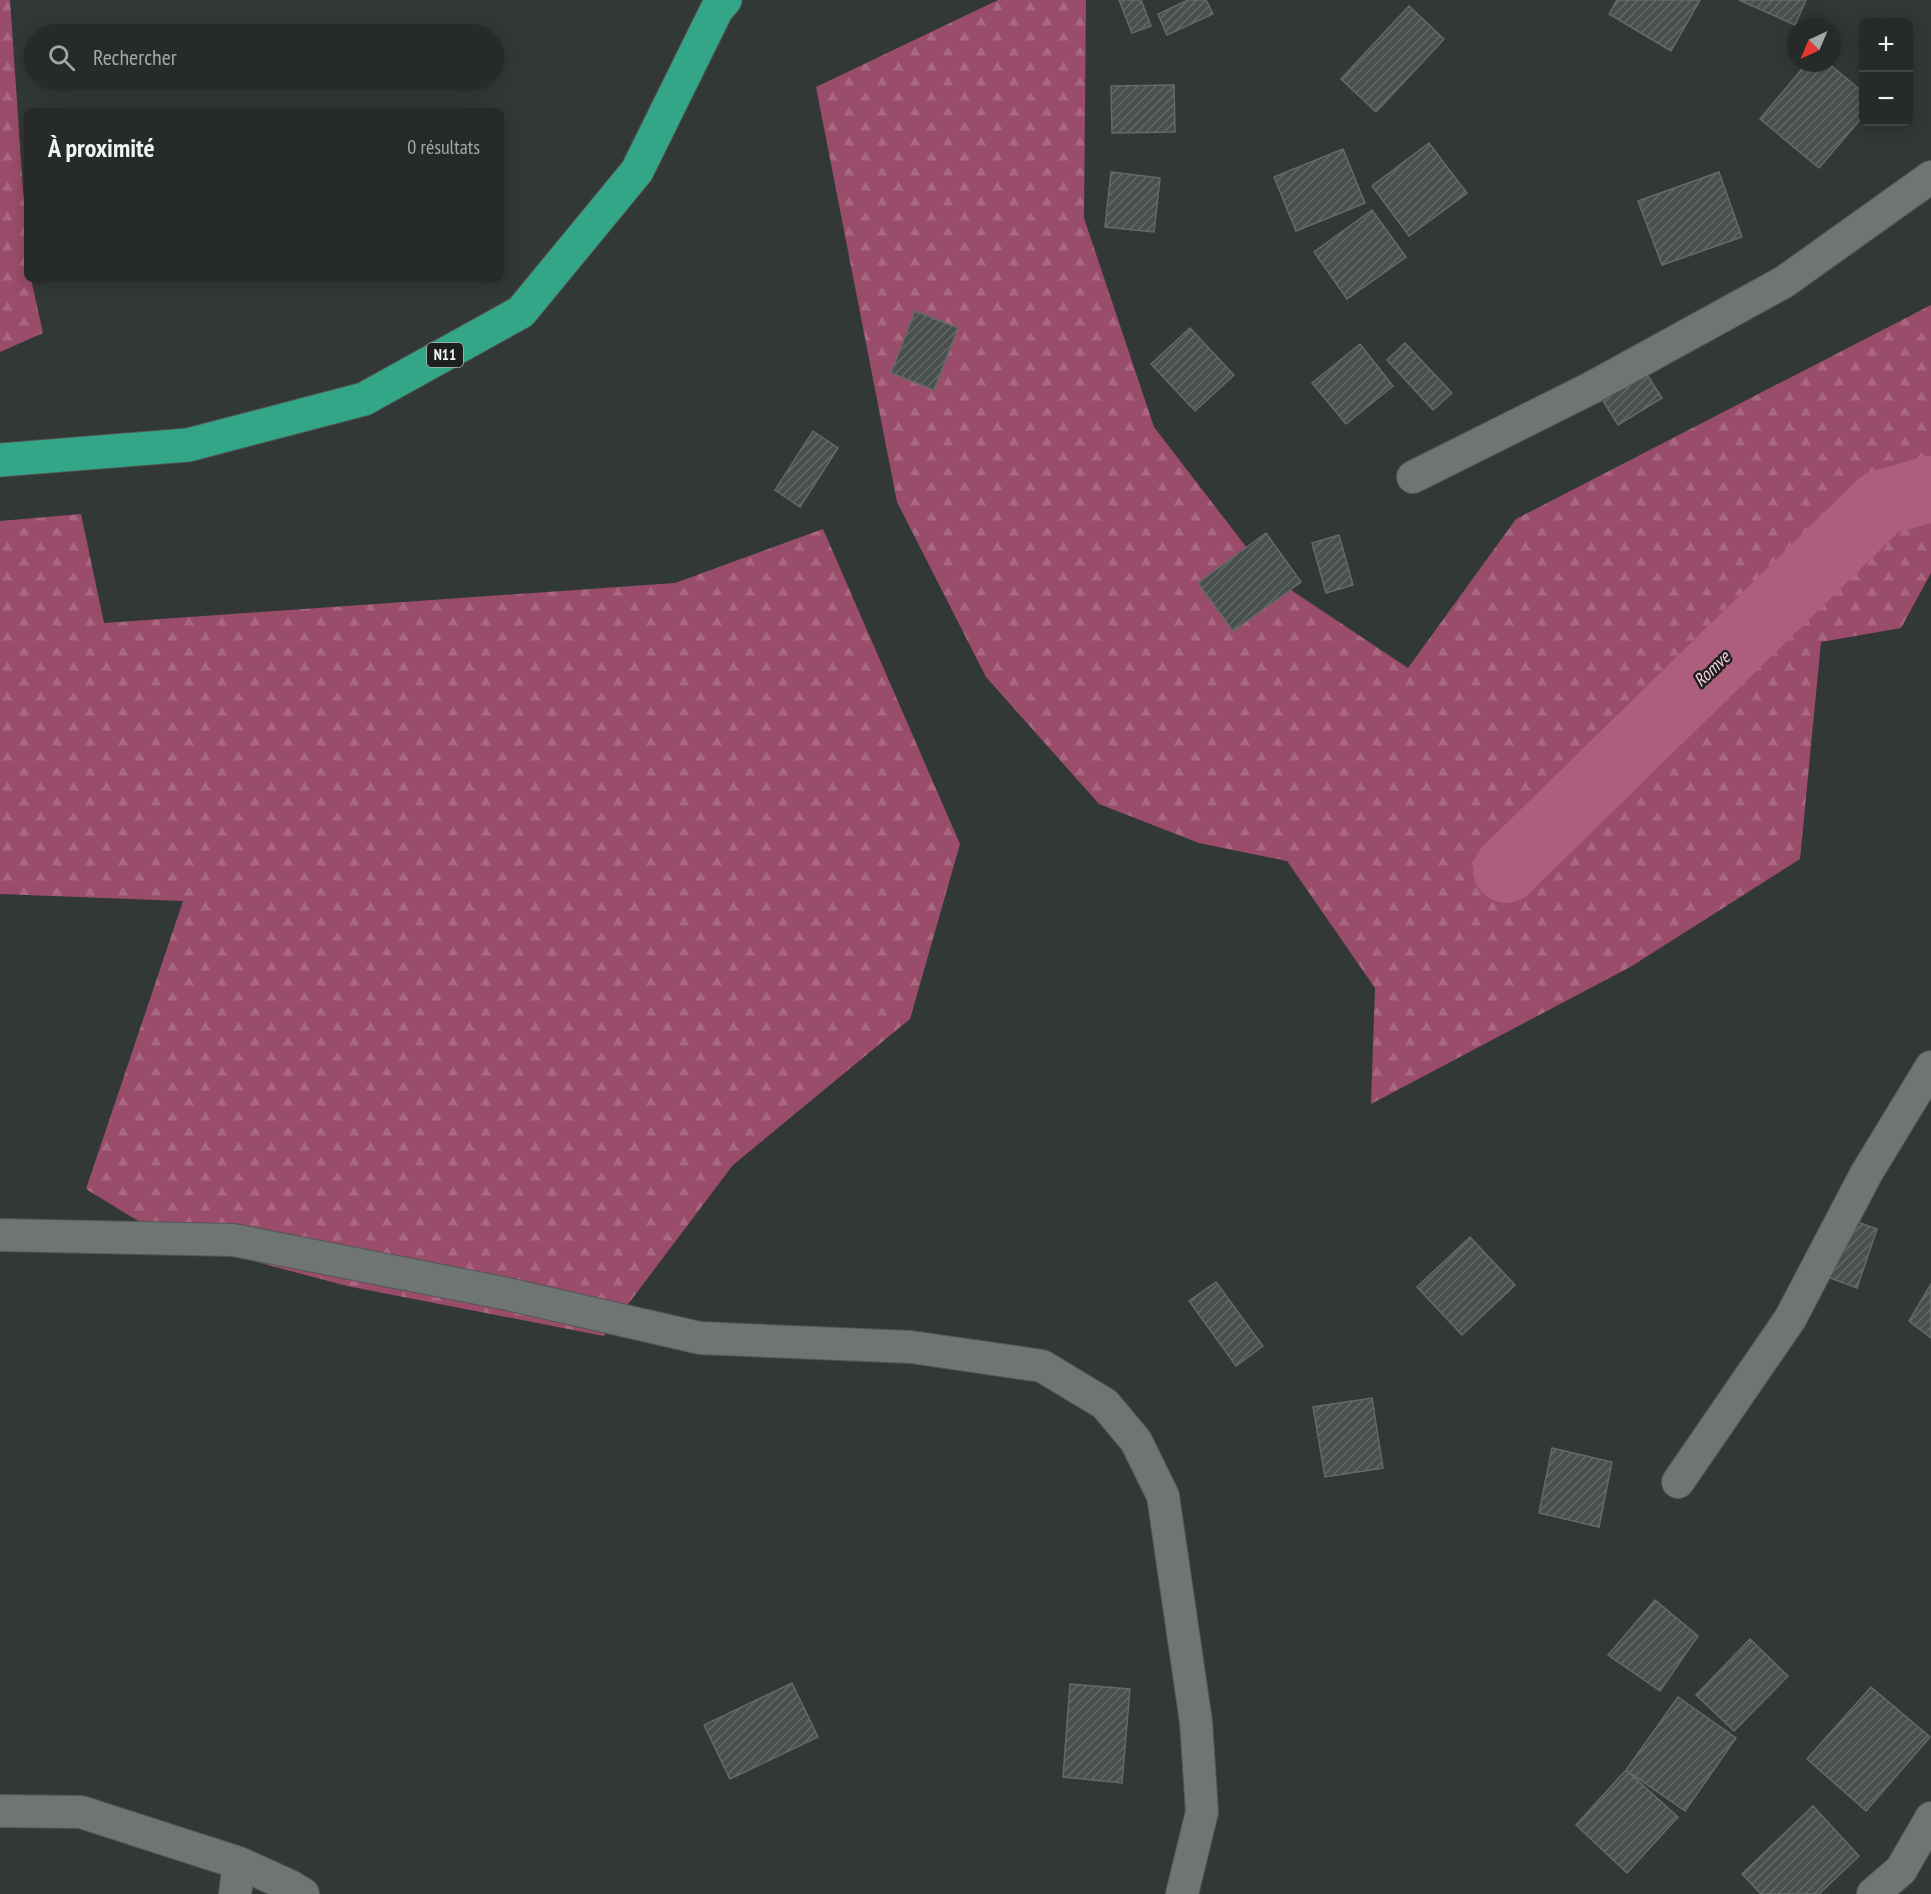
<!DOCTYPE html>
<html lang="fr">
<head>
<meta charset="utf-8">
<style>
	:root { --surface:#262a28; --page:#2e3230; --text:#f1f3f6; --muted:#a4a7a8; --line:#424645 }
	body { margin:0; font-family:"PT Sans Narrow",sans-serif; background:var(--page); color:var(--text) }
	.controls { position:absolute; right:18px; top:18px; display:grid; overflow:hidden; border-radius:9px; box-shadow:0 3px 15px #0003 }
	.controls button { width:54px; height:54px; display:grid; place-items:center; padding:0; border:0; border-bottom:2px solid var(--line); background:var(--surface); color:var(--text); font:30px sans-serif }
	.compass { position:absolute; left:1787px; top:18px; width:54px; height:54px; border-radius:50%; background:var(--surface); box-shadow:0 3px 15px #0003; rotate:224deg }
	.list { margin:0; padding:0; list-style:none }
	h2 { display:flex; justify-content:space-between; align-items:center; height:78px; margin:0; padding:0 24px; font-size:26px }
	h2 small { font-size:20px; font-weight:400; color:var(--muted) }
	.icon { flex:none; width:33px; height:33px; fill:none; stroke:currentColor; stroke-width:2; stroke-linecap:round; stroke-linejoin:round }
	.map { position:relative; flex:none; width:1931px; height:1894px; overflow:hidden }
	.search { position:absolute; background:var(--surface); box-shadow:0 3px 15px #0003; left:24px; top:24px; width:480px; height:66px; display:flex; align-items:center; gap:15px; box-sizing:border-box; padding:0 21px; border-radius:33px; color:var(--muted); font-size:22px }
	.panel { position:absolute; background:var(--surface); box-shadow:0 3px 15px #0003; left:24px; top:108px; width:480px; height:174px; border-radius:9px }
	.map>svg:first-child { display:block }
	.forest { fill:url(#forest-firs) }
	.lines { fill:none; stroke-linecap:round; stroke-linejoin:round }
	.river { stroke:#ad5e7c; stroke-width:66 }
	.building { fill:url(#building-hatch); stroke:#646a67; stroke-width:1.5 }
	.street-casing { stroke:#525755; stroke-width:34 }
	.highway-casing { stroke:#525755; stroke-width:35 }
	.street { stroke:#6e7572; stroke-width:32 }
	.highway { stroke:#34a688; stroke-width:33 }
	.labels { text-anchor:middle; stroke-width:5; stroke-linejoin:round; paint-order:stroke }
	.shield { fill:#1c1f1e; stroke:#b1b5b3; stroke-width:1.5 }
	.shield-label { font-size:15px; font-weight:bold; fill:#f1f5f3 }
	.water-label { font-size:18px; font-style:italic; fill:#fbcddc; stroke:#1c1f1e }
</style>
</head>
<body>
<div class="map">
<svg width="1931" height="1894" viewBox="0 0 1931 1894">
	<defs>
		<pattern id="forest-firs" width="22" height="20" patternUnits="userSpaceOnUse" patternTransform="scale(1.5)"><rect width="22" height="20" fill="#9a4d6b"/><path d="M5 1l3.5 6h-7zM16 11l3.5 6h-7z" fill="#a96781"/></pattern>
		<pattern id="building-hatch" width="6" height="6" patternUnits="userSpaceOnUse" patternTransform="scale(1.5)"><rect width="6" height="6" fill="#494f4d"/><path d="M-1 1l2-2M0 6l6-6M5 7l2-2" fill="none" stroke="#646967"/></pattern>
	</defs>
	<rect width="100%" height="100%" fill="#323836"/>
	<path class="forest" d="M0,0H10L27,248V279H31L43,333L0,352Z
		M998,0H1086L1084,218L1154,427L1267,574L1408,668L1516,519L1931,305V573L1901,628L1821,642L1800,859L1632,966L1371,1104L1375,988L1287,861L1199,843L1099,804L986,677L897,502L816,87Z
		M81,514L104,623L675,583L823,529L960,844L910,1019L733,1165L604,1336L347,1286L166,1238L86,1189L183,901L0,894V521Z"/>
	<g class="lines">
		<path class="river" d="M1506,870L1881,503L1931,489"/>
	</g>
	<path class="building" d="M1119,0H1141L1151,26L1132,33Z
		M1188,0H1206L1213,14L1167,35L1158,14Z
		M1617,0H1700L1671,51L1609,14Z
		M1739,0H1806L1795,25Z
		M1409,6L1444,39L1376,112L1341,79Z
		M1807,63H1828L1864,93V115L1819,168L1760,119Z
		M1174,85L1175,132L1112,133L1111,86Z
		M1429,143L1467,193L1409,236L1372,186Z
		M1343,149L1365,203L1296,231L1274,177Z
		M1111,172L1160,178L1154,232L1105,227Z
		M1719,172L1742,237L1662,265L1638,201Z
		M1372,210L1406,257L1347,299L1314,252Z
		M915,311L958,328L934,390L891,373Z
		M1190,328L1234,375L1195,411L1151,364Z
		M1405,343L1452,393L1433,410L1387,360Z
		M1360,344L1393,386L1346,424L1312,383Z
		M1632,351L1662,398L1618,425L1589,378Z
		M813,431L838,448L800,507L775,490Z
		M1266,533L1301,582L1233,631L1198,583Z
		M1339,535L1353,585L1326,593L1312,543Z
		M1846,1218L1877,1229L1857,1288L1825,1276Z
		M1470,1237L1515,1285L1462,1335L1417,1287Z
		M1216,1282L1263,1346L1236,1366L1189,1301Z
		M1931,1284V1338L1909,1321Z
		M1372,1398L1383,1468L1325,1477L1313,1407Z
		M1552,1448L1612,1462L1599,1527L1539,1513Z
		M1655,1600L1698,1636L1660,1691L1608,1655Z
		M1750,1639L1788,1676L1734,1731L1696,1695Z
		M792,1683L818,1737L730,1779L704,1725Z
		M1070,1684L1130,1689L1122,1783L1063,1777Z
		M1871,1687L1930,1737L1866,1811L1807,1759Z
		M1678,1697L1736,1738L1685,1811L1626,1770Z
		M1626,1770L1678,1817L1627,1873L1576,1825Z
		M1813,1806L1859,1856L1819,1894H1761L1742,1874Z"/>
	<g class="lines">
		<defs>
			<path id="street" d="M1413,477L1591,388L1784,282L1931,177
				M0,1235L233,1240L503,1293L700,1338L911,1347L1042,1366L1105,1404L1136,1441L1163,1496L1196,1722L1202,1812L1182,1894
				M1678,1482L1790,1319L1866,1174L1931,1067
				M0,1811L81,1812L239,1863L290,1886L303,1894
				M235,1894L239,1863
				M1873,1894L1901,1870L1931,1818"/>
			<path id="highway" d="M0,460L188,445L364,399L521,312L637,171L717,9L725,0"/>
		</defs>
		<use href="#street" class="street-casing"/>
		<use href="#highway" class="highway-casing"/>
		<use href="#street" class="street"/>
		<use href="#highway" class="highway"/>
	</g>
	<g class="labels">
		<rect class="shield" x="427" y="343" width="36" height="24" rx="4.5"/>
		<g class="shield-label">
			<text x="445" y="360">N11</text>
		</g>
		<g class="water-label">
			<text transform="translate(1712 669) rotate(-44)" y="6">Romve</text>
		</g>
	</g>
</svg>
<div class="controls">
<button>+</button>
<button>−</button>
</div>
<svg class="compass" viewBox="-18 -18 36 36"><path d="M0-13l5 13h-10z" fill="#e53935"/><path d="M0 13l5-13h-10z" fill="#a4a7a8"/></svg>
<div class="search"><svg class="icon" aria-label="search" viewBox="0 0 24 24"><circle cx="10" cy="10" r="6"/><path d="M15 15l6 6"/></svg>Rechercher</div>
<section class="panel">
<h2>À proximité<small>0 résultats</small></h2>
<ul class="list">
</ul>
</section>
</div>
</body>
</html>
